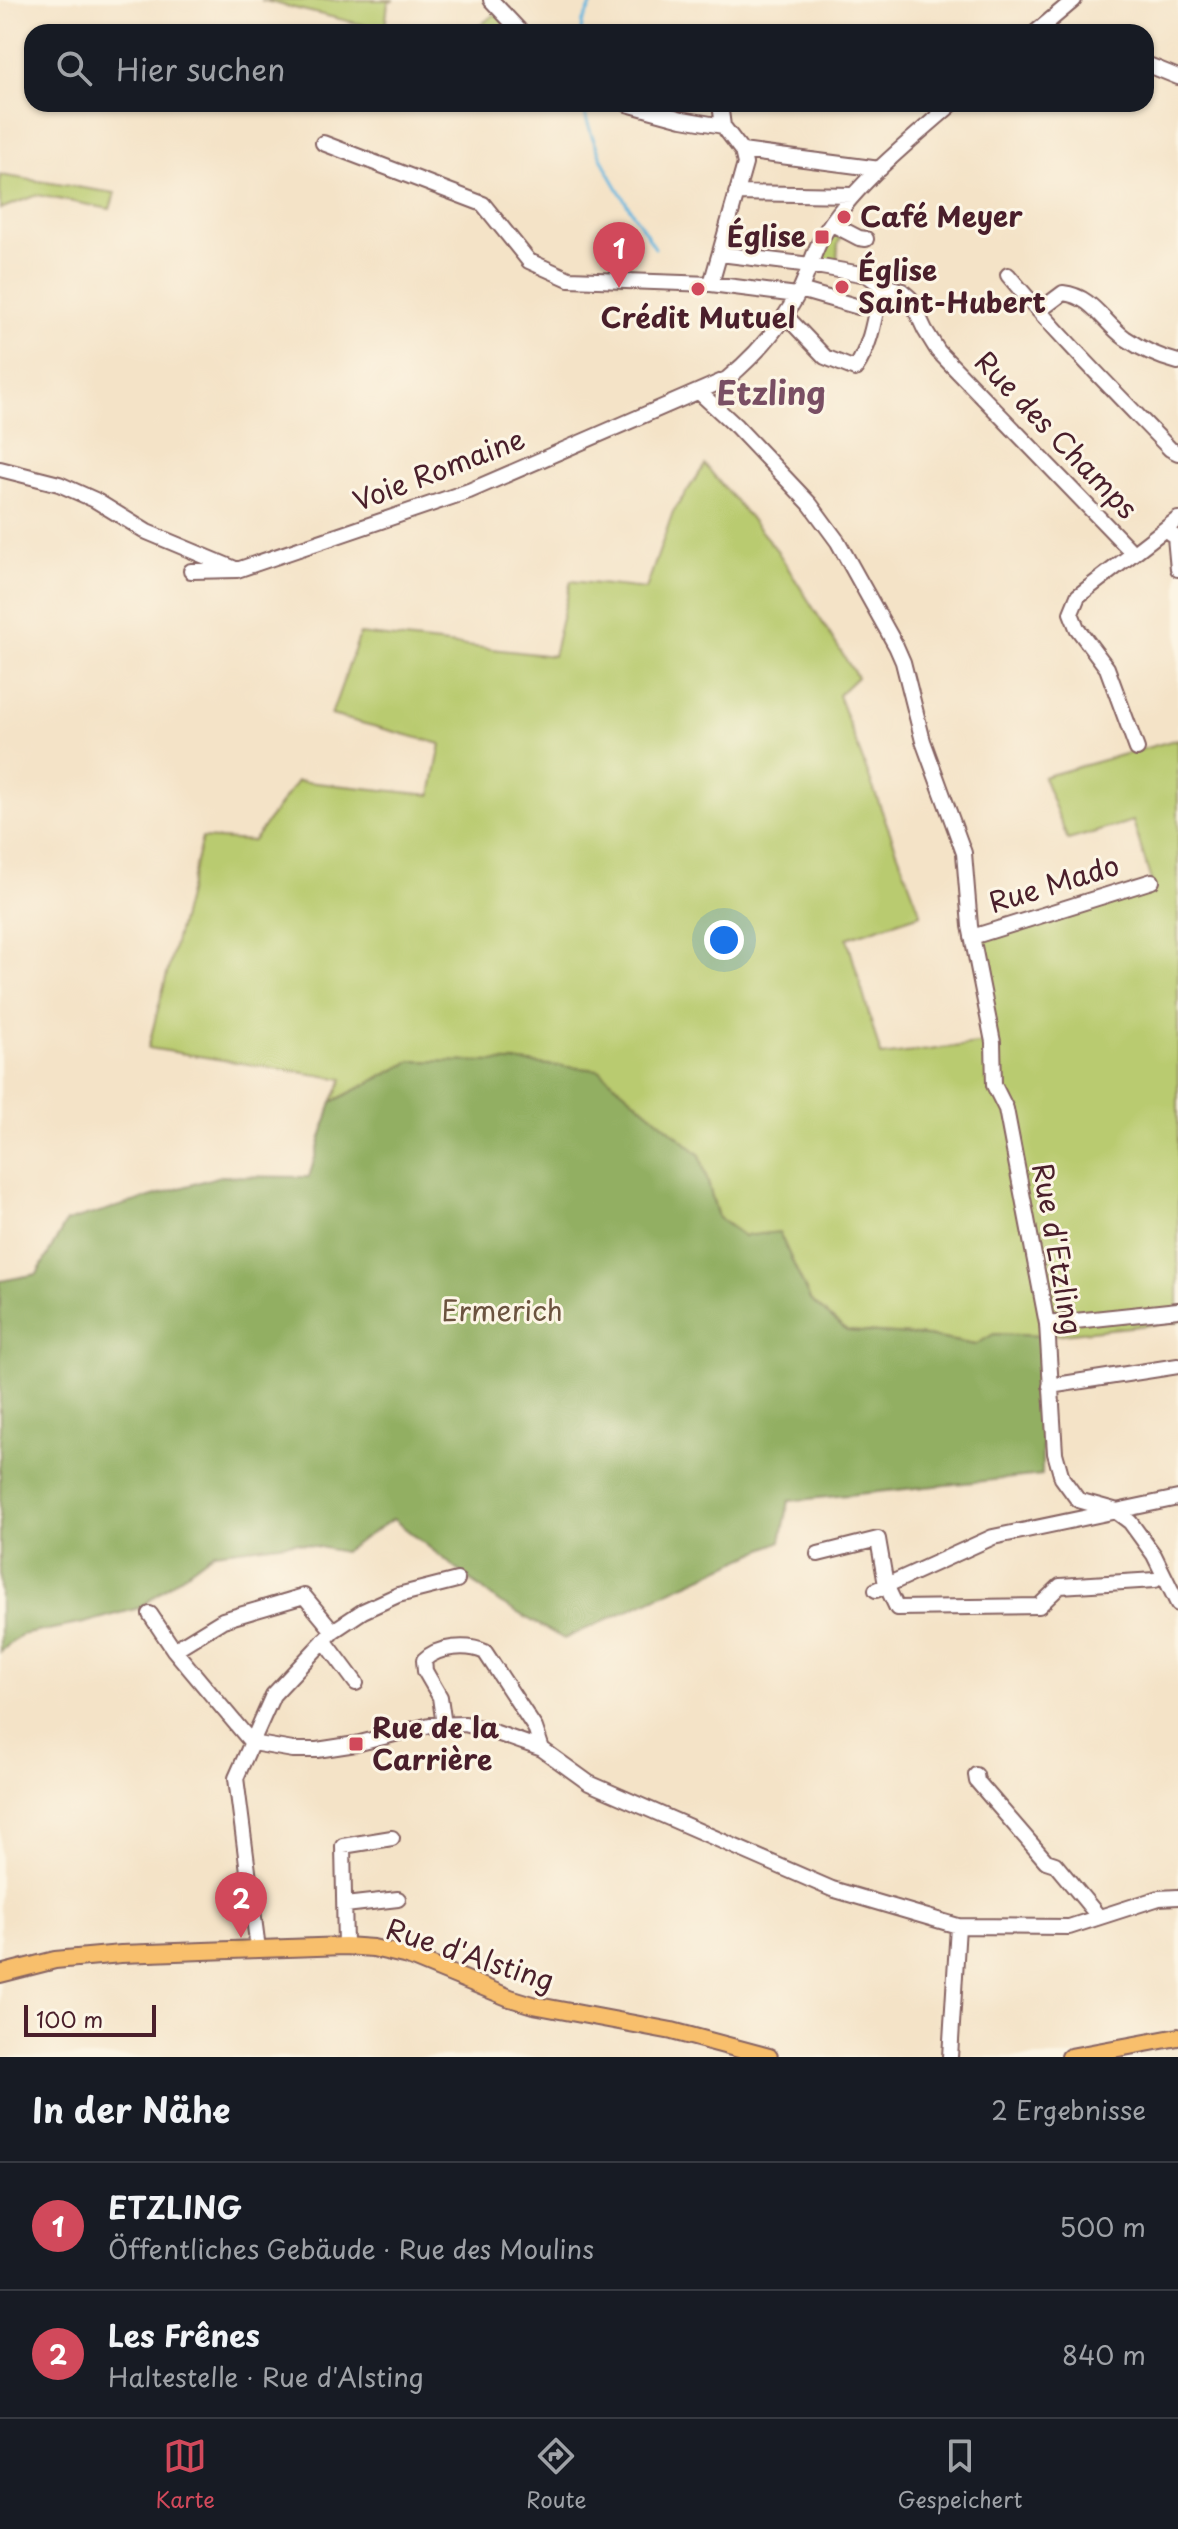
<!DOCTYPE html>
<html lang="de">
<head>
<meta charset="utf-8">
<style>
	:root { --surface:#171b24; --page:#242831; --text:#f1f3f6; --muted:#9ea1a6; --line:#363941; --accent:#d1495b }
	body { margin:0; font-family:"Playpen Sans",sans-serif; background:var(--page); color:var(--text) }
	.scale { position:absolute; left:24px; bottom:20px; width:132px; box-sizing:border-box; padding-left:8px; border:4px solid #4a1f2b; border-top:0; font-size:22px; line-height:28px; white-space:nowrap; color:#4a1f2b; -webkit-text-stroke:6px #fcf5e5; paint-order:stroke }
	.you { position:absolute; left:724px; top:940px; width:28px; height:28px; margin:-20px; border:6px solid #fff; border-radius:50%; background:#1a73e8; box-shadow:0 0 0 12px #1a73e833 }
	.badge { display:grid; place-items:center; width:52px; height:52px; border-radius:50%; background:var(--accent); color:#fff; font-size:26px; font-weight:700 }
	.pin { position:absolute; translate:-50% -66px; filter:drop-shadow(0 2px 4px #0008) }
	.pin::after { content:''; position:absolute; top:42px; width:28px; height:24px; background:inherit; clip-path:polygon(0 0,100% 0,50% 100%) }
	.list { margin:0; padding:0; list-style:none }
	h2 { display:flex; justify-content:space-between; align-items:center; height:104px; margin:0; padding:0 32px; font-size:34px }
	h2 small { font-size:26px; font-weight:400; color:var(--muted) }
	.list li { display:grid; grid-template-columns:52px 1fr auto; gap:24px; align-items:center; box-sizing:border-box; height:128px; padding:0 32px; border-top:2px solid var(--line) }
	.list b { display:block; font-size:30px; white-space:nowrap }
	.list p { margin:0; font-size:26px; white-space:nowrap; color:var(--muted) }
	.list em { font-size:26px; font-style:normal; color:var(--muted) }
	.icon { flex:none; width:44px; height:44px; fill:none; stroke:currentColor; stroke-width:2; stroke-linecap:round; stroke-linejoin:round }
	.map { position:relative; flex:none; width:1178px; height:2057px; overflow:hidden }
	.search { position:absolute; background:var(--surface); box-shadow:0 2px 6px #0004; left:24px; right:24px; top:24px; height:88px; display:flex; align-items:center; gap:20px; box-sizing:border-box; padding:0 28px; border-radius:24px; color:var(--muted); font-size:30px }
	.sheet { height:360px; background:var(--surface) }
	nav { display:flex; justify-content:space-around; align-items:center; box-sizing:border-box; height:112px; border-top:2px solid var(--line); background:var(--surface); font-size:22px; color:var(--muted) }
	nav a { display:grid; justify-items:center; gap:4px }
	nav .on { color:var(--accent) }
	.map>svg:first-child { display:block }
	.green { fill:#b9cb6f; stroke:#82754d; stroke-width:2 }
	.forest { fill:#92af62; stroke:#6e6746; stroke-width:2 }
	.lines { fill:none; stroke-linecap:round; stroke-linejoin:round }
	.stream { stroke:#64b6df; stroke-width:3 }
	.minor-casing { stroke:#866462; stroke-width:18 }
	.major-casing { stroke:#866462; stroke-width:20 }
	.minor { stroke:#fff; stroke-width:14 }
	.major { stroke:#f8bf6c; stroke-width:16 }
	.poi-dot { fill:#d1495b; stroke:#fcf5e5; stroke-width:3 }
	.labels { text-anchor:middle; stroke-width:6; stroke-linejoin:round; paint-order:stroke }
	.poi-label { font-size:28px; font-weight:bold; fill:#4a1f2b; stroke:#fcf5e5; text-anchor:start }
	.street-label { font-size:28px; fill:#4a1f2b; stroke:#fcf5e5 }
	.park-label { font-size:28px; fill:#6b533f; stroke:#fcf5e5 }
	.quarter-label { font-size:32px; font-weight:bold; fill:#794f64; stroke:#fcf5e5 }
</style>
</head>
<body>
<div class="map">
<svg width="1178" height="2057" viewBox="0 0 1178 2057">
	<rect width="100%" height="100%" fill="#fcf5e5"/>
	<filter id="ink" filterUnits="userSpaceOnUse"><feTurbulence type="fractalNoise" baseFrequency=".0125" numOctaves="2"/><feDisplacementMap in="SourceGraphic" scale="16" xChannelSelector="R" yChannelSelector="G"/><feConvolveMatrix kernelMatrix="1 2 1 2 8 2 1 2 1" color-interpolation-filters="sRGB"/></filter>
	<filter id="wash" filterUnits="userSpaceOnUse"><feTurbulence type="fractalNoise" baseFrequency=".006" numOctaves="4" result="noise"/><feDisplacementMap in="SourceGraphic" scale="32" xChannelSelector="R" yChannelSelector="G"/><feGaussianBlur stdDeviation="1.8" result="paint"/><feColorMatrix in="noise" values="0 0 0 0 0 0 0 0 0 0 0 0 0 0 0 0 0 1.4 0 .05"/><feComposite in="paint" operator="in"/></filter>
	<g filter="url(#wash)">
		<rect width="100%" height="100%" fill="#f4e3c7"/>
		<path class="green" d="M261,0H394L388,2L385,30Z
			M497,13L514,32H470Z
			M0,175L115,193L110,209L37,195L0,209Z
			M833,232L841,236L838,244L837,263L818,262Z
			M705,465L776,549L857,677L838,695L921,914L847,938L881,1056L993,1042L972,937L1151,881L1133,821L1068,840L1043,777L1178,739V1322L1042,1336L994,1334L976,1345L927,1336L846,1331L810,1300L779,1233L744,1236L718,1217L700,1155L412,1061L332,1102L343,1079L148,1048L202,838L253,841L297,781L431,795L441,744L331,715L360,634L553,656L571,581L646,589L673,512Z"/>
		<path class="forest" d="M412,1061L521,1062L599,1070L700,1155L718,1218L744,1236L779,1232L810,1300L847,1331L927,1336L975,1345L994,1334L1042,1336V1475L789,1501L781,1541L564,1639L500,1603L393,1519L343,1552L296,1542L214,1552L139,1608L84,1623L21,1635L0,1652V1281L37,1274L66,1222L220,1176L309,1177L332,1102Z"/>
		<g class="lines">
			<path class="stream" d="M581,32L582,23L594,0
				M583,104C593,157 627,203 655,248"/>
		</g>
	</g>
	<g filter="url(#ink)">
		<g class="lines">
			<defs>
				<path id="minor" d="M491,0L521,32
					M1036,32L1074,0
					M1146,64L1178,77
					M627,104L682,119L723,126L742,151L745,164L711,284
					M720,104L723,126
					M323,143L483,204L529,261L569,279L711,284L797,295
					M742,151L880,169
					M736,193L853,195
					M832,224L859,238L866,239
					M720,254L810,265L867,275L881,285L902,291L910,298L925,330L938,351L1133,553
					M1008,275C1059,336 1115,392 1170,449L1178,453
					M800,290L859,307
					M1039,311L1063,293C1092,296 1103,322 1125,338C1141,349 1159,357 1178,362
					M785,315L825,357L855,369C872,344 875,315 881,285
					M699,392L736,426L810,504L838,542L896,646L903,662L923,741L964,853L970,926L993,1042L994,1085L1006,1109L1047,1324L1055,1453L1062,1478L1078,1500L1114,1510L1130,1522L1154,1555L1178,1604
					M0,469L59,484L95,500L147,532L233,568
					M1165,529L1175,537L1178,569
					M191,571L237,570L469,491L727,379C756,355 782,325 800,290C809,272 813,251 824,234C854,185 909,142 952,104
					M1137,749L1107,668L1077,628L1071,613L1078,596L1178,519
					M972,937L1152,881
					M1047,1324L1178,1310
					M1050,1386L1178,1366
					M818,1554L878,1539L886,1585L897,1608L1039,1606L1060,1586L1155,1580
					M876,1590L993,1537L1178,1498
					M150,1614L174,1650L252,1743
					M324,1640L356,1683
					M174,1650L223,1620L304,1596L333,1631
					M444,1725L440,1697L425,1671L424,1660C438,1646 468,1644 485,1652L535,1728L542,1749
					M252,1743L293,1750H317L356,1744L430,1725L465,1724L491,1731L542,1749L589,1783L832,1889L958,1926L950,2057
					M976,1775L977,1781L1046,1861L1055,1864L1099,1917
					M345,1905L398,1899
					M958,1926L1069,1927L1159,1898L1178,1897
					M345,1946L343,1846L392,1838
					M258,1949L236,1778L273,1695L333,1631L363,1611L398,1595L457,1580"/>
				<path id="major" d="M0,1974L55,1960L121,1954L345,1946L373,1948L408,1956L510,1998L533,2005L672,2031L769,2057
					M1070,2057L1178,2037"/>
			</defs>
			<use href="#minor" class="minor-casing"/>
			<use href="#major" class="major-casing"/>
			<use href="#minor" class="minor"/>
			<use href="#major" class="major"/>
		</g>
	</g>
	<g class="poi-dot">
		<circle cx="844" cy="217" r="8"/>
		<rect x="814" y="229" width="16" height="16" rx="4"/>
		<circle cx="842" cy="287" r="8"/>
		<circle cx="698" cy="289" r="8"/>
		<rect x="348" y="1736" width="16" height="16" rx="4"/>
	</g>
	<g class="labels">
		<g class="poi-label">
			<text x="860" y="227">Café Meyer</text>
			<text x="806" y="247" text-anchor="end">Église</text>
			<text x="858" y="281">Église<tspan x="858" dy="32">Saint-Hubert</tspan></text>
			<text x="698" y="328" text-anchor="middle">Crédit Mutuel</text>
			<text x="372" y="1738">Rue de la<tspan x="372" dy="32">Carrière</tspan></text>
		</g>
		<g class="street-label">
			<text transform="translate(1056 435) rotate(46)" y="10">Rue des Champs</text>
			<text transform="translate(439 470) rotate(-21)" y="10">Voie Romaine</text>
			<text transform="translate(1054 884) rotate(-17)" y="10">Rue Mado</text>
			<text transform="translate(1057 1249) rotate(80)" y="10">Rue d'Etzling</text>
			<text transform="translate(470 1955) rotate(18)" y="10">Rue d'Alsting</text>
		</g>
		<g class="park-label">
			<text x="502" y="1321">Ermerich</text>
		</g>
		<g class="quarter-label">
			<text x="771" y="405">Etzling</text>
		</g>
	</g>
</svg>
<div class="scale">100 m</div>
<div class="you"></div>
<div class="pin badge" style="left:619px;top:288px">1</div>
<div class="pin badge" style="left:241px;top:1938px">2</div>
<div class="search"><svg class="icon" aria-label="search" viewBox="0 0 24 24"><circle cx="10" cy="10" r="6"/><path d="M15 15l6 6"/></svg>Hier suchen</div>
</div>
<section class="sheet">
<h2>In der Nähe<small>2 Ergebnisse</small></h2>
<ul class="list">
<li><span class="badge">1</span><div><b>ETZLING</b><p>Öffentliches Gebäude · Rue des Moulins</p></div><em>500 m</em></li>
<li><span class="badge">2</span><div><b>Les Frênes</b><p>Haltestelle · Rue d'Alsting</p></div><em>840 m</em></li>
</ul>
</section>
<nav>
<a class="on"><svg class="icon" aria-label="map" viewBox="0 0 24 24"><path d="M3 6l6-2 6 2 6-2v14l-6 2-6-2-6 2zM9 4v14M15 6v14"/></svg>Karte</a>
<a><svg class="icon" aria-label="directions" viewBox="0 0 24 24"><path d="M12 3l9 9-9 9-9-9zM9 14v-3h6M13 9l2 2-2 2"/></svg>Route</a>
<a><svg class="icon" aria-label="saved" viewBox="0 0 24 24"><path d="M7 4h10v16l-5-4-5 4z"/></svg>Gespeichert</a>
</nav>
</body>
</html>
